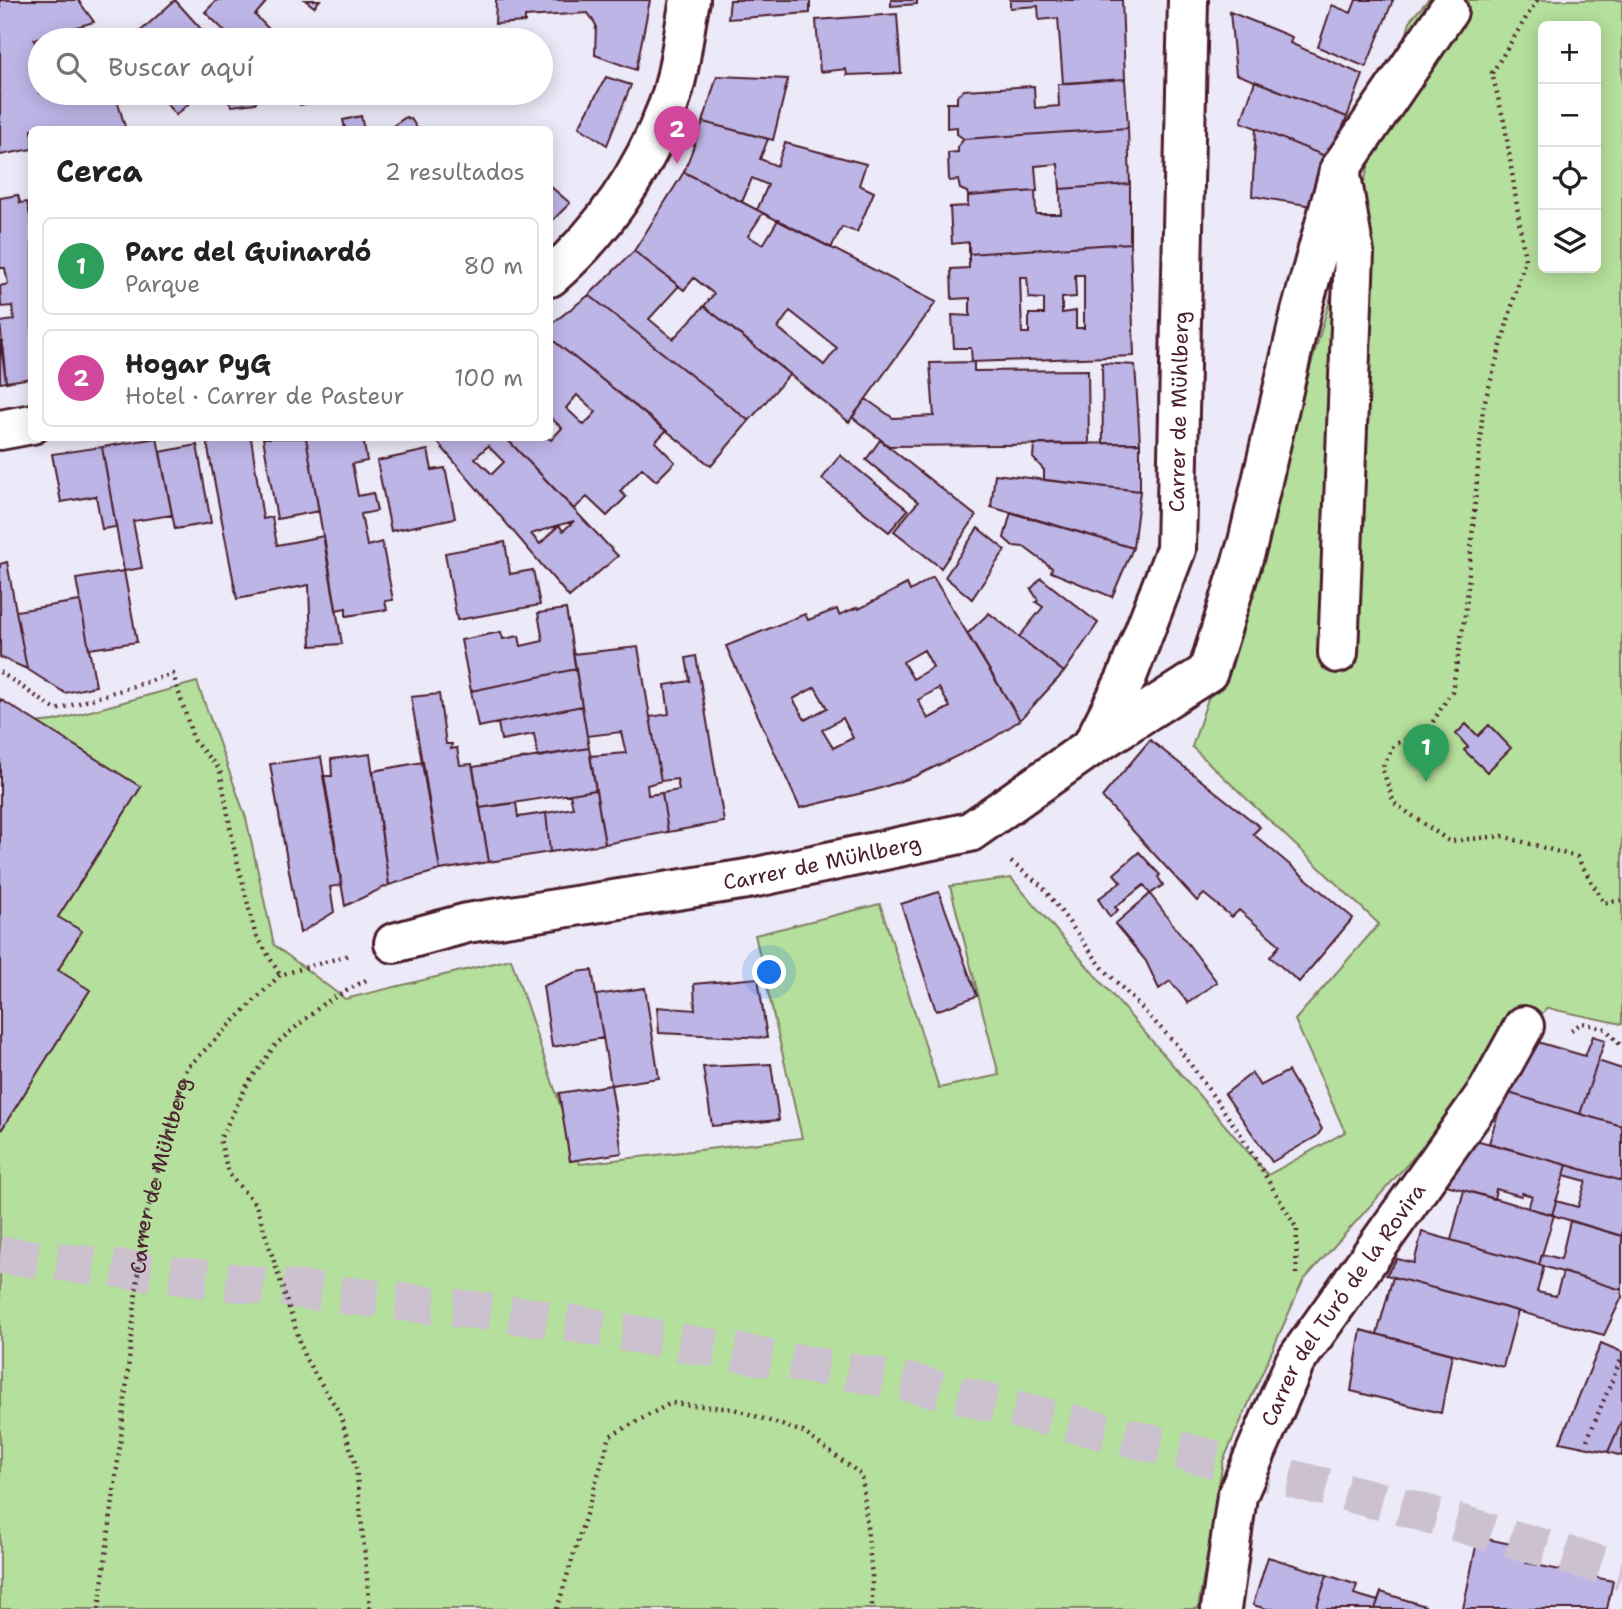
<!DOCTYPE html>
<html lang="es">
<head>
<meta charset="utf-8">
<style>
	:root { --surface:#fff; --page:#f6f6f6; --text:#222; --muted:#767676; --line:#e0e0e0; --accent:#2563eb }
	body { margin:0; font-family:"Shantell Sans",sans-serif; background:var(--page); color:var(--text) }
	.controls { position:absolute; right:21px; top:21px; display:grid; overflow:hidden; border-radius:10px; box-shadow:0 4px 18px #0003 }
	.controls button { width:63px; height:63px; display:grid; place-items:center; padding:0; border:0; border-bottom:2px solid var(--line); background:var(--surface); color:var(--text); font:35px sans-serif }
	.you { position:absolute; left:770px; top:973px; width:24px; height:24px; margin:-18px; border:5px solid #fff; border-radius:50%; background:#1a73e8; box-shadow:0 0 0 10px #1a73e833 }
	.badge { display:grid; place-items:center; width:46px; height:46px; border-radius:50%; background:var(--accent); color:#fff; font-size:23px; font-weight:700 }
	.pin { position:absolute; translate:-50% -58px; filter:drop-shadow(0 2px 4px #0008) }
	.pin::after { content:''; position:absolute; top:37px; width:24px; height:21px; background:inherit; clip-path:polygon(0 0,100% 0,50% 100%) }
	.list { margin:0; padding:0; list-style:none }
	h2 { display:flex; justify-content:space-between; align-items:center; height:91px; margin:0; padding:0 28px; font-size:30px }
	h2 small { font-size:23px; font-weight:400; color:var(--muted) }
	.list li { display:grid; grid-template-columns:46px 1fr auto; gap:21px; align-items:center; box-sizing:border-box; height:98px; margin:0 14px 14px; padding:0 14px; border:2px solid var(--line); border-radius:10px }
	.list b { display:block; font-size:26px; white-space:nowrap }
	.list p { margin:0; font-size:23px; white-space:nowrap; color:var(--muted) }
	.list em { font-size:23px; font-style:normal; color:var(--muted) }
	.icon { flex:none; width:38px; height:38px; fill:none; stroke:currentColor; stroke-width:2; stroke-linecap:round; stroke-linejoin:round }
	.map { position:relative; flex:none; width:1622px; height:1609px; overflow:hidden }
	.search { position:absolute; background:var(--surface); box-shadow:0 4px 18px #0003; left:28px; top:28px; width:525px; height:77px; display:flex; align-items:center; gap:18px; box-sizing:border-box; padding:0 24px; border-radius:38px; color:var(--muted); font-size:26px }
	.panel { position:absolute; background:var(--surface); box-shadow:0 4px 18px #0003; left:28px; top:126px; width:525px; height:315px; border-radius:10px }
	.map>svg:first-child { display:block }
	.green { fill:#b5df9c; stroke:#807f64; stroke-width:2; fill-rule:evenodd }
	.building { fill:#beb5e7; stroke:#4a1f2b; stroke-width:2; fill-rule:evenodd }
	.lines { fill:none; stroke-linecap:round; stroke-linejoin:round }
	.major-tunnel { stroke:#ccc1cf; stroke-width:38; stroke-dasharray:38 19; stroke-linecap:butt }
	.minor-casing { stroke:#4a1f2b; stroke-width:44 }
	.path { stroke:#4a1f2b; stroke-width:4.5; stroke-dasharray:2 5; stroke-linecap:butt }
	.minor { stroke:#fff; stroke-width:38 }
	.labels { text-anchor:middle; stroke-width:5; stroke-linejoin:round; paint-order:stroke }
	.street-label { font-size:21px; fill:#4a1f2b; stroke:#fff }
</style>
</head>
<body>
<div class="map">
<svg width="1622" height="1609" viewBox="0 0 1622 1609">
	<rect width="100%" height="100%" fill="#ece9f8"/>
	<filter id="ink" filterUnits="userSpaceOnUse"><feTurbulence type="fractalNoise" baseFrequency=".0143" numOctaves="2"/><feDisplacementMap in="SourceGraphic" scale="14" xChannelSelector="R" yChannelSelector="G"/><feConvolveMatrix kernelMatrix="1 2 1 2 8 2 1 2 1" color-interpolation-filters="sRGB"/></filter>
	<g filter="url(#ink)">
		<path class="green" d="M1428,0H1622V1024L1547,1008L1303,1281L1223,1461L1198,1609H0V726L54,721L197,682L246,818L274,945L345,999L511,959L580,1164L802,1138L755,935L880,904L939,1088L999,1075L950,886L1011,878L1268,1175L1345,1132L1295,1020L1379,924L1192,747L1262,535L1411,19ZM1543,26H1596V268H1543Z"/>
		<path class="building" d="M0,0H78L94,22L34,39L40,61V93H115L126,130H32V149L0,155Z
			M175,0L211,40H130L144,28Z
			M217,0H268L255,15L275,35L267,40H234L205,12Z
			M305,0H320L314,7Z
			M496,0H650L636,70L595,55L596,25L588,13L525,17V22L495,24Z
			M730,0H810V13L728,19Z
			M891,0H917V4L891,6Z
			M1010,0H1122L1125,79L1063,83L1058,18L1039,20L1038,6L1010,8Z
			M1356,0H1393L1366,67L1318,47L1332,5L1351,13Z
			M1230,12L1292,37L1290,43L1363,75L1347,117L1236,74Z
			M897,14L901,73L847,75L846,69L820,72L816,20Z
			M717,76L788,79L773,140L703,122Z
			M606,77L631,85L607,145L579,127Z
			M1125,79L1128,128L964,139L957,134V127L947,128V103H957V96L964,90L1034,86L1035,108L1059,106L1058,84Z
			M1255,81L1347,117L1330,158L1241,122Z
			M157,93H201L176,115Z
			M221,93H258L261,96L255,103L232,106Z
			M288,93H364L300,105Z
			M361,116L364,130H335L345,128L343,120Z
			M406,117L412,120L418,130H387Z
			M703,122L768,139L760,159L777,166L785,143L866,164L859,185L874,192L857,232L842,227L831,248L757,210L768,185L752,178L742,202L684,172Z
			M1128,128L1130,184L1060,189L1058,164L1035,166L1037,191L968,196L967,192L960,189L958,180L949,181L948,153L958,152V146L964,139Z
			M1256,128L1330,158L1312,206L1252,196Z
			M684,172L763,213L748,236L763,245L778,220L936,302L849,422L704,306L714,294L694,278L684,290L634,251ZM790,311L837,348L824,365L778,328Z
			M1130,184V243L969,254V242L952,244L950,207L968,206V196L1035,191L1036,214H1061L1060,189Z
			M550,186L570,203L550,223Z
			M18,195L20,203L27,202L32,225V378L6,382L0,322L14,320L12,306L1,307L0,286L8,284L5,268H0V198Z
			M1130,243L1134,356L972,362L971,348H954L952,315L970,316V298L952,299L951,269L969,268V254ZM1075,275H1084V328H1076V311L1062,313V298L1076,297ZM1020,277H1027L1029,298L1044,299V314H1029V333H1022Z
			M634,251L679,286L649,319L673,339L704,306L790,374L749,421L589,295Z
			M589,295L749,421L711,466L550,338V325Z
			M550,338L666,431L655,442L675,462L656,481L642,468L620,491L626,497L607,516L587,497L574,509L506,438H548L551,440L562,428L550,417ZM577,395L596,412L584,425L566,408Z
			M0,339L6,382L0,383Z
			M974,362V371L1088,370L1089,444L889,446L852,417L866,399L893,418L934,416L930,363Z
			M1102,363L1135,365L1140,443H1103Z
			M157,438L172,515L133,521L142,568L124,571L102,447Z
			M206,438H251L263,519L272,517L277,545L324,536L342,644L311,646L309,585L237,599Z
			M263,438H306L319,511L277,519Z
			M306,438H363L367,461L352,464L358,496L373,493L377,511L361,514L367,546L382,542L393,600L385,601L387,610L346,616V608L336,610Z
			M434,438H506L618,556L569,597ZM488,446L504,462L492,474L475,458ZM574,521L563,531L559,525ZM559,525L540,544L531,534Z
			M880,440L976,516L941,568L894,531L918,502L866,460Z
			M1140,443V491L1044,480V470L1033,458L1034,444Z
			M197,445L211,523L175,529L160,452Z
			M102,447L116,527L102,529L96,496L61,502L52,454Z
			M428,450L432,470L445,468L455,518L391,531L377,461Z
			M840,455L908,510L889,532L822,479Z
			M995,474L1140,491L1133,548L991,507Z
			M1011,512L1133,548L1112,597L1051,572L1052,568L1024,547L1013,546L1004,538Z
			M978,528L1005,550L972,599L945,577Z
			M505,542L510,574L533,570L540,605L457,620L445,553Z
			M7,562L16,611L27,669L0,657V564Z
			M124,571L137,642L89,649L76,579Z
			M933,577L1020,720L992,739L916,776L875,790L800,808L726,646L805,614L808,620L837,609L839,615L858,607L859,609L907,584L910,591ZM924,650L933,667L913,679L903,662ZM815,687L827,708L805,720L793,699ZM939,688L950,707L928,719L918,700ZM843,718L853,738L833,748L822,730Z
			M1041,578L1098,623L1064,672L1019,637L1043,607L1036,602L1038,600L1031,589Z
			M80,601L96,686L65,693L27,669L16,611Z
			M566,609L576,669L471,691L461,640L501,632L503,639L519,636L521,646L543,641L538,613Z
			M989,613L1064,672L1020,720L967,634Z
			M638,647L661,781L647,785L648,795L662,793L668,832L605,844L590,756L626,753L621,732L587,736L573,654Z
			M696,656L724,822L668,832L662,793L679,790L677,779L661,781L650,717L669,714L665,685L690,681L686,658Z
			M576,669L582,706L478,727L471,691Z
			M439,694L446,744H452L451,749L457,748L460,765L472,764L489,862L440,870L411,697Z
			M0,699L141,787L58,917L82,931L58,970L90,990L0,1132Z
			M582,706L589,748L538,757L534,734L501,740L498,723Z
			M1466,724L1478,736L1489,725L1511,748L1487,772L1464,750L1468,747L1456,734Z
			M1150,740L1260,827L1253,834L1353,918L1299,982L1270,957L1280,945L1239,910L1232,917L1204,894L1197,901L1102,797Z
			M589,748L596,790L480,808L473,767Z
			M370,754L389,885L345,906L323,776H332L331,759Z
			M321,757L342,885L330,887L334,912L300,933L270,764Z
			M423,762L440,870L389,885L373,771Z
			M596,790L605,844L550,852L546,813L573,808L570,794Z
			M516,803L518,817L546,813L550,852L489,862L480,808Z
			M1139,852L1160,875L1158,877L1163,885L1150,894L1144,885L1115,907L1118,910L1110,917L1098,899L1121,882L1114,874Z
			M939,892L977,996L936,1011L901,904Z
			M1150,894L1217,982L1188,1003L1170,981L1159,989L1146,961L1115,924Z
			M592,970L603,1038L552,1047L543,986L577,972Z
			M758,978L767,1038L659,1033L657,1007L695,1010L694,984Z
			M645,988L659,1078L611,1085L596,995Z
			M1593,1036L1605,1040L1580,1114L1502,1091L1534,1041L1585,1056Z
			M1598,1061L1622,1069V1126L1580,1114Z
			M771,1064L779,1120L712,1126L703,1067Z
			M1288,1071L1322,1129L1317,1136L1272,1162L1225,1094L1252,1073L1260,1086Z
			M611,1085L622,1153L570,1161L559,1093Z
			M1505,1092L1622,1126V1181L1489,1143Z
			M1472,1139L1567,1165L1552,1215L1528,1208L1532,1196L1522,1193L1521,1196L1496,1189L1494,1199L1443,1184Z
			M1567,1165L1622,1181V1236L1552,1215L1556,1201L1578,1207L1586,1181L1564,1175Z
			M1464,1190L1554,1215L1539,1265L1451,1240Z
			M1570,1221L1622,1236V1290L1539,1265L1542,1254L1561,1259Z
			M1422,1232L1544,1266L1537,1292L1556,1296L1563,1272L1622,1290V1297L1604,1335L1386,1275L1397,1259L1414,1263Z
			M1393,1277L1518,1311L1503,1367L1377,1334Z
			M1361,1330L1452,1354L1441,1413L1351,1391Z
			M1601,1343L1622,1352V1420L1608,1452L1560,1442Z
			M1622,1420V1456L1608,1452Z
			M1478,1537L1529,1548L1526,1563L1613,1581L1607,1609H1463Z
			M1268,1557L1327,1575L1316,1609H1267L1253,1605Z
			M1327,1575L1357,1585L1354,1594L1378,1601L1375,1609H1316Z
			M1381,1592L1425,1606L1424,1609H1375Z"/>
		<g class="lines">
			<path class="major-tunnel" d="M0,1255L541,1318L908,1382L1400,1506L1622,1571"/>
			<defs>
				<g id="minor">
					<path d="M1340,169L1448,11"/>
					<path d="M550,277C604,230 642,174 668,106C680,74 683,34 690,0"/>
					<path d="M0,430L32,424"/>
					<path d="M1094,745L1208,672L1248,542L1301,312L1340,169L1354,253L1338,653"/>
					<path id="s2" d="M394,943L467,923L747,879L970,832L1092,746L1126,679L1176,549L1188,0"/>
					<path id="s3" d="M1221,1609L1237,1496L1295,1362L1488,1091L1524,1026"/>
				</g>
			</defs>
			<use href="#minor" class="minor-casing"/>
			<g class="path">
				<path d="M1537,0L1492,73L1505,126L1525,260L1483,408L1466,609L1452,691L1429,728L1394,745L1382,768L1394,803L1449,841L1502,836L1577,857L1604,903L1622,900"/>
				<path d="M0,672L56,710L173,674L194,741L220,770L234,848L255,933L280,975"/>
				<path d="M1011,862L1043,887L1102,967L1175,1043L1241,1135L1297,1229L1296,1277"/>
				<path d="M366,980L323,1004L276,1044L247,1085L220,1139L228,1173L256,1205L305,1358L339,1412L356,1466L370,1609"/>
				<path d="M1571,1030L1582,1023L1606,1029L1622,1047"/>
				<path d="M1587,1440L1622,1357"/>
				<path id="s1" d="M99,1609L121,1437L143,1226L186,1069L280,975L349,955"/>
				<path d="M557,1609L610,1436L671,1403L734,1409L803,1432L862,1475L872,1577V1609"/>
			</g>
			<use href="#minor" class="minor"/>
		</g>
	</g>
	<g class="labels">
		<g class="street-label">
			<text dy="7" stroke="none"><textPath href="#s2" startOffset="1088">Carrer de Mühlberg</textPath></text>
			<text dy="7" stroke="none"><textPath href="#s2" startOffset="436">Carrer de Mühlberg</textPath></text>
			<text dy="7" stroke="none"><textPath href="#s1" startOffset="438">Carrer de Mühlberg</textPath></text>
			<text dy="7" stroke="none"><textPath href="#s3" startOffset="334">Carrer del Turó de la Rovira</textPath></text>
		</g>
	</g>
</svg>
<div class="controls">
<button>+</button>
<button>−</button>
<button><svg class="icon" aria-label="locate" viewBox="0 0 24 24"><circle cx="12" cy="12" r="6"/><path d="M12 2v4M12 18v4M2 12h4M18 12h4"/></svg></button>
<button><svg class="icon" aria-label="layers" viewBox="0 0 24 24"><path d="M12 4l9 5-9 5-9-5zM3 14l9 5 9-5"/></svg></button>
</div>
<div class="you"></div>
<div class="pin badge" style="left:1426px;top:782px;background:#2e9e5b">1</div>
<div class="pin badge" style="left:677px;top:164px;background:#d1479c">2</div>
<div class="search"><svg class="icon" aria-label="search" viewBox="0 0 24 24"><circle cx="10" cy="10" r="6"/><path d="M15 15l6 6"/></svg>Buscar aquí</div>
<section class="panel">
<h2>Cerca<small>2 resultados</small></h2>
<ul class="list">
<li><span class="badge" style="background:#2e9e5b">1</span><div><b>Parc del Guinardó</b><p>Parque</p></div><em>80 m</em></li>
<li><span class="badge" style="background:#d1479c">2</span><div><b>Hogar PyG</b><p>Hotel · Carrer de Pasteur</p></div><em>100 m</em></li>
</ul>
</section>
</div>
</body>
</html>
